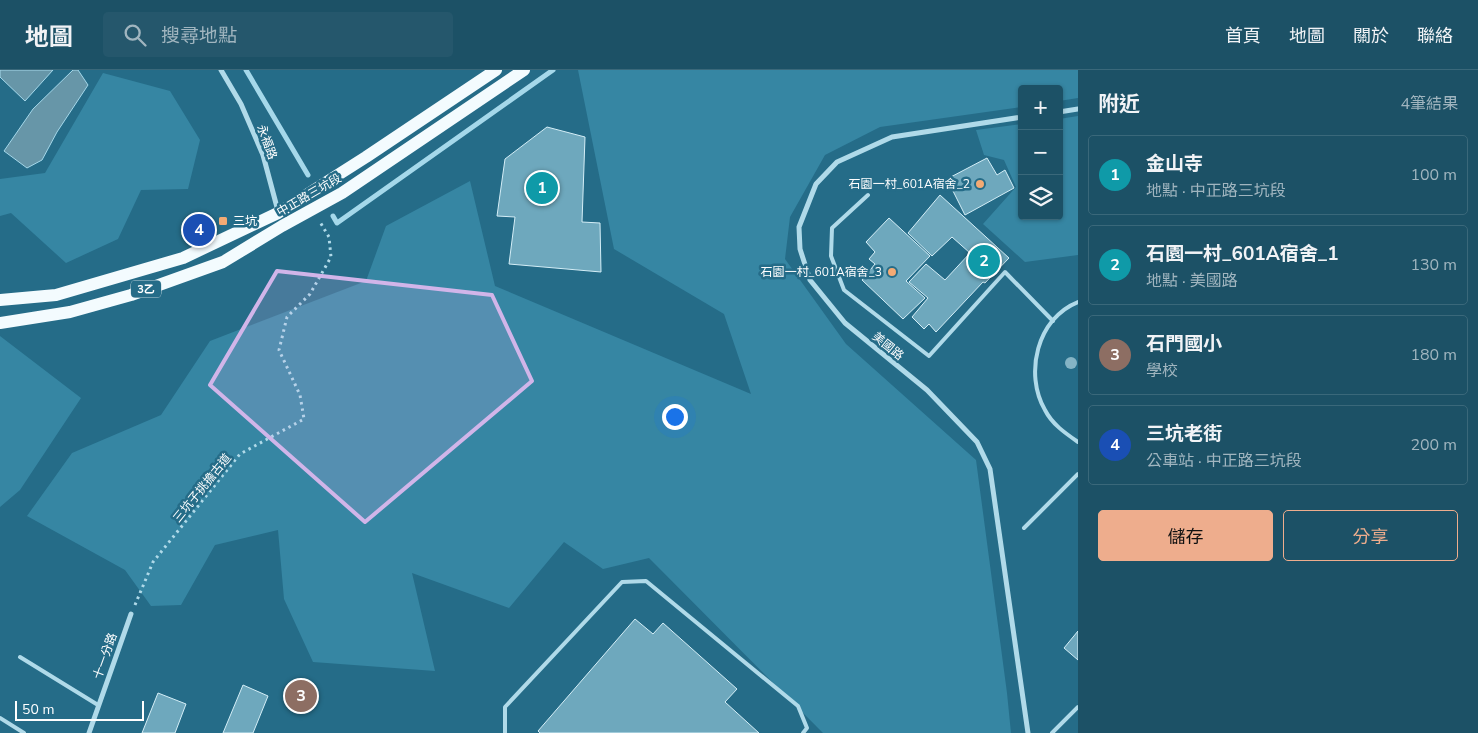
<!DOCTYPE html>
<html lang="zh-TW">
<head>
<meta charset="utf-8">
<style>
	:root { --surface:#1c5166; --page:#25576c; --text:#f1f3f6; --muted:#a0b5bf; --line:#3a687a; --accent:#eead8d }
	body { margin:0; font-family:"Nunito Sans","Noto Sans TC",sans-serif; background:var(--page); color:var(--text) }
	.controls { position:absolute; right:15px; top:15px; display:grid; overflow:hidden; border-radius:5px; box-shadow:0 1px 4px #0004 }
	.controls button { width:45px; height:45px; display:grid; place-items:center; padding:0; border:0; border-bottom:1px solid var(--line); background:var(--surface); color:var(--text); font:25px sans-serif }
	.scale { position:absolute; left:15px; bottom:12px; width:129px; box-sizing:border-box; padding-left:5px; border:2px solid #fff; border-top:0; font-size:14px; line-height:18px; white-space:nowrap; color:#fff; -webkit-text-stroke:4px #256c88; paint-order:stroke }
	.you { position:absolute; left:674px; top:346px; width:18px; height:18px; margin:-12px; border:4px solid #fff; border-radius:50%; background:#1a73e8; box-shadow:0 0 0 8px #1a73e833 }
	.badge { display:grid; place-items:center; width:32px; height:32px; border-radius:50%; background:var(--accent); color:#fff; font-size:16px; font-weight:700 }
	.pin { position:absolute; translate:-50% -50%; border:2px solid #fff; box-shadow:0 1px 5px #0006 }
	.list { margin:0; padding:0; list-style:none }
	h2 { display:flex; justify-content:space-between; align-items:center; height:65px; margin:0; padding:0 20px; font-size:21px }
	h2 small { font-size:16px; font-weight:400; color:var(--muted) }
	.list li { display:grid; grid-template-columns:32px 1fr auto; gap:15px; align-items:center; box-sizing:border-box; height:80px; margin:0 10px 10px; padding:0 10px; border:1px solid var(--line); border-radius:5px }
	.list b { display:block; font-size:19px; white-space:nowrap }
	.list p { margin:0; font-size:16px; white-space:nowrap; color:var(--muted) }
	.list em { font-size:16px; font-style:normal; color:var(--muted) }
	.actions { display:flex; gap:10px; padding:15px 20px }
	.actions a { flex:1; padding:11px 0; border:1px solid var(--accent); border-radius:5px; text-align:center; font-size:18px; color:var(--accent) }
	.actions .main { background:var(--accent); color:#111 }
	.icon { flex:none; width:28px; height:28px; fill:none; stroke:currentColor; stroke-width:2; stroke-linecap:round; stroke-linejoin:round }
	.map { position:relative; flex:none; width:1078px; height:663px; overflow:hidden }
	header { display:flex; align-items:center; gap:30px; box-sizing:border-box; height:70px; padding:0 25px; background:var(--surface); border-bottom:1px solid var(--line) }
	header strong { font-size:24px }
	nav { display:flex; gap:28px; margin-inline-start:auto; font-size:18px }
	.search { width:350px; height:45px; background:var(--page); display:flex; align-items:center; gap:12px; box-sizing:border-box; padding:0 18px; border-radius:5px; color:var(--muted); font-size:19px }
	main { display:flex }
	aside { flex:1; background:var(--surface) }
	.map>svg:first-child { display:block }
	.green { fill:#3686a3 }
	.water { fill:#6796a8; stroke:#a5d8ea }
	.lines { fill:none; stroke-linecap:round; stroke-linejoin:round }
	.stream { stroke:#a5d8ea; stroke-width:5 }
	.building { fill:#6ea8bd; stroke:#d4eef7 }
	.path { stroke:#b0dae9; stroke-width:3; stroke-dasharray:2.5 4; stroke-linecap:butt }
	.lane { stroke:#b0dae9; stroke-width:4 }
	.street { stroke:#b0dae9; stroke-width:5 }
	.primary { stroke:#f3fbfe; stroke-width:12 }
	.tree { fill:#85b4c5 }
	.marked { fill:#d1b5e9; fill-opacity:0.2; stroke:#d1b5e9; stroke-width:4; stroke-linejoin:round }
	.poi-dot { fill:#f3aa74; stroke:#256c88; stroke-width:2 }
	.labels { text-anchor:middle; stroke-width:5; stroke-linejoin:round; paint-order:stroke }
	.shield { fill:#256c88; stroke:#bed3db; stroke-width:1 }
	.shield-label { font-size:11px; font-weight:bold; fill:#fff }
	.street-label { font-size:12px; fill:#fff; stroke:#256c88 }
	.poi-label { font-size:12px; fill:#fff; stroke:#256c88; text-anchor:end }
</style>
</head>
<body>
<header>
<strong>地圖</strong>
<div class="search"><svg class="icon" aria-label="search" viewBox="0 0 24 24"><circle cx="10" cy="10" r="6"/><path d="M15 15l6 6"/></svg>搜尋地點</div>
<nav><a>首頁</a><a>地圖</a><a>關於</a><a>聯絡</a></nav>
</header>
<main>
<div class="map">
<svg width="1078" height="663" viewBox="0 0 1078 663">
	<rect width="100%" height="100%" fill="#256c88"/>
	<path class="green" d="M578,0H1078V28L1059,31V19H1022V37L880,57L825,85L790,147L785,189L846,274L976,390L1007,623L1011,663H823L649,488L603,499L564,472L509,538L412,503L435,601L313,592L284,529L278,460L215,475L181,535L151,536L125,500L27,446L72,383L161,345L210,271L366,211L386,156L470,111L495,216L751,324L724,244L614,179Z
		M103,3L170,21L200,70L188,119L141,120L118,169L66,193L11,143L0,146V109L45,103Z
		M1078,46V185L1025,192L983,154L1016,117L1004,90L984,85L976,60L1022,54V146H1059V49Z
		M0,266L81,328L20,420L0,437Z"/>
	<path class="water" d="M0,0H53L25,31L0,7Z
		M73,0H78L88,15L57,62L42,90L27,98L4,81L33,39Z"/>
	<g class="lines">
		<path class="stream" d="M246,0L308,105
			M333,146L337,153L553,0"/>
	</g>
	<path class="building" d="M547,57L585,67L582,152L600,153L601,202L509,194L515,147L497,146L505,89Z
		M987,88L997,105L1005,100L1014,118L965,145L947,109Z
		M940,125L1009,188L985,213L983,212L936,262L929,254L924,259L912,247L928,228L909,212L926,194L945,210L970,183L952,167L932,186L908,163Z
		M889,148L930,186L906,211L925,228L903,249L862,210L875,194L869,189L875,182L866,172Z
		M635,549L653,564L663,553L737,619L725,632L759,663H540L538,661Z
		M1078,561V590L1064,578Z
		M243,615L268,626L253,663H223Z
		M158,623L186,634L175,663H142Z"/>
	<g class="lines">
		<path class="path" d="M135,535L153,492L240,384L304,349L300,325L279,280L287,247L310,224L331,187L329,167L320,152"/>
		<path class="lane" d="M868,125L832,158L831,186L844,220L929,286L1005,202L1053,251
			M1078,232C1037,248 1024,304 1045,340C1052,354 1065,363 1078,372
			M1024,458L1078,404
			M20,587L98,635
			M0,648L24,663
			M505,663V637L622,512L646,511L798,636L807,658L803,663
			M1052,663L1078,637"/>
		<path class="street" d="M221,0L241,34L263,85L278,141
			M1059,42L1078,39
			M1022,47L892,67L837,92L816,114L799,157L800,179L810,210L845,253L927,320L977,372L990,399L1028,663
			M89,663L131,544"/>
		<path class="primary" d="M0,230L56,225L183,188L278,143L366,87L496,0
			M0,253L70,242L131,225L223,192L282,156L342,123L524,0"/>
	</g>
	<circle class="tree" cx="1071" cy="293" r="6"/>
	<path class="marked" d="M277,201L492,225L532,311L365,452L210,315Z"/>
	<g class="poi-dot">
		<circle cx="980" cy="114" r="5"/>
		<rect x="218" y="146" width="10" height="10" rx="2.5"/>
		<circle cx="892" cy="202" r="5"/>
	</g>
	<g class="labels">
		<rect class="shield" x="131" y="210.5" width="30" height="17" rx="4"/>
		<g class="shield-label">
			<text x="146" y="223">3乙</text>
		</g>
		<g class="street-label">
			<text transform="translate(267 72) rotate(70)" y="4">永福路</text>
			<text transform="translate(309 125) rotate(-30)" y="4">中正路三坑段</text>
			<text transform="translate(888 276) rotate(39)" y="4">美國路</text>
			<text transform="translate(202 418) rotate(-51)" y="4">三坑子挑擔古道</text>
			<text transform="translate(105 586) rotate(-70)" y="4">十一分路</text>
		</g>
		<g class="poi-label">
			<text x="970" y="118">石園一村_601A宿舍_2</text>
			<text x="233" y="155" text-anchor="start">三坑</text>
			<text x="882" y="206">石園一村_601A宿舍_3</text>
		</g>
	</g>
</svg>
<div class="controls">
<button>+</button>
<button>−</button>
<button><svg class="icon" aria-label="layers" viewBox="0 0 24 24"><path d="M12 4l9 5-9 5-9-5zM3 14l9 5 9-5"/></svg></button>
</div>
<div class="scale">50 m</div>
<div class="you"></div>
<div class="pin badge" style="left:542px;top:118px;background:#0f9aa8">1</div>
<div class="pin badge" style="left:984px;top:191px;background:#0f9aa8">2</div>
<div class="pin badge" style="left:301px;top:626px;background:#8d6e63">3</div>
<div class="pin badge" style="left:199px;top:160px;background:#1a4fb4">4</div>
</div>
<aside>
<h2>附近<small>4筆結果</small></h2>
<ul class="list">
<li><span class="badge" style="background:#0f9aa8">1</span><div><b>金山寺</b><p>地點 · 中正路三坑段</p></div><em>100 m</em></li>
<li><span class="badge" style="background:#0f9aa8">2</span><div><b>石園一村_601A宿舍_1</b><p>地點 · 美國路</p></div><em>130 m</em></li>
<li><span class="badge" style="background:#8d6e63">3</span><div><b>石門國小</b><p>學校</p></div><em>180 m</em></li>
<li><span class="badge" style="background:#1a4fb4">4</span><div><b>三坑老街</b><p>公車站 · 中正路三坑段</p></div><em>200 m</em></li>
</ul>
<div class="actions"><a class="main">儲存</a><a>分享</a></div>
</aside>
</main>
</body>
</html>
